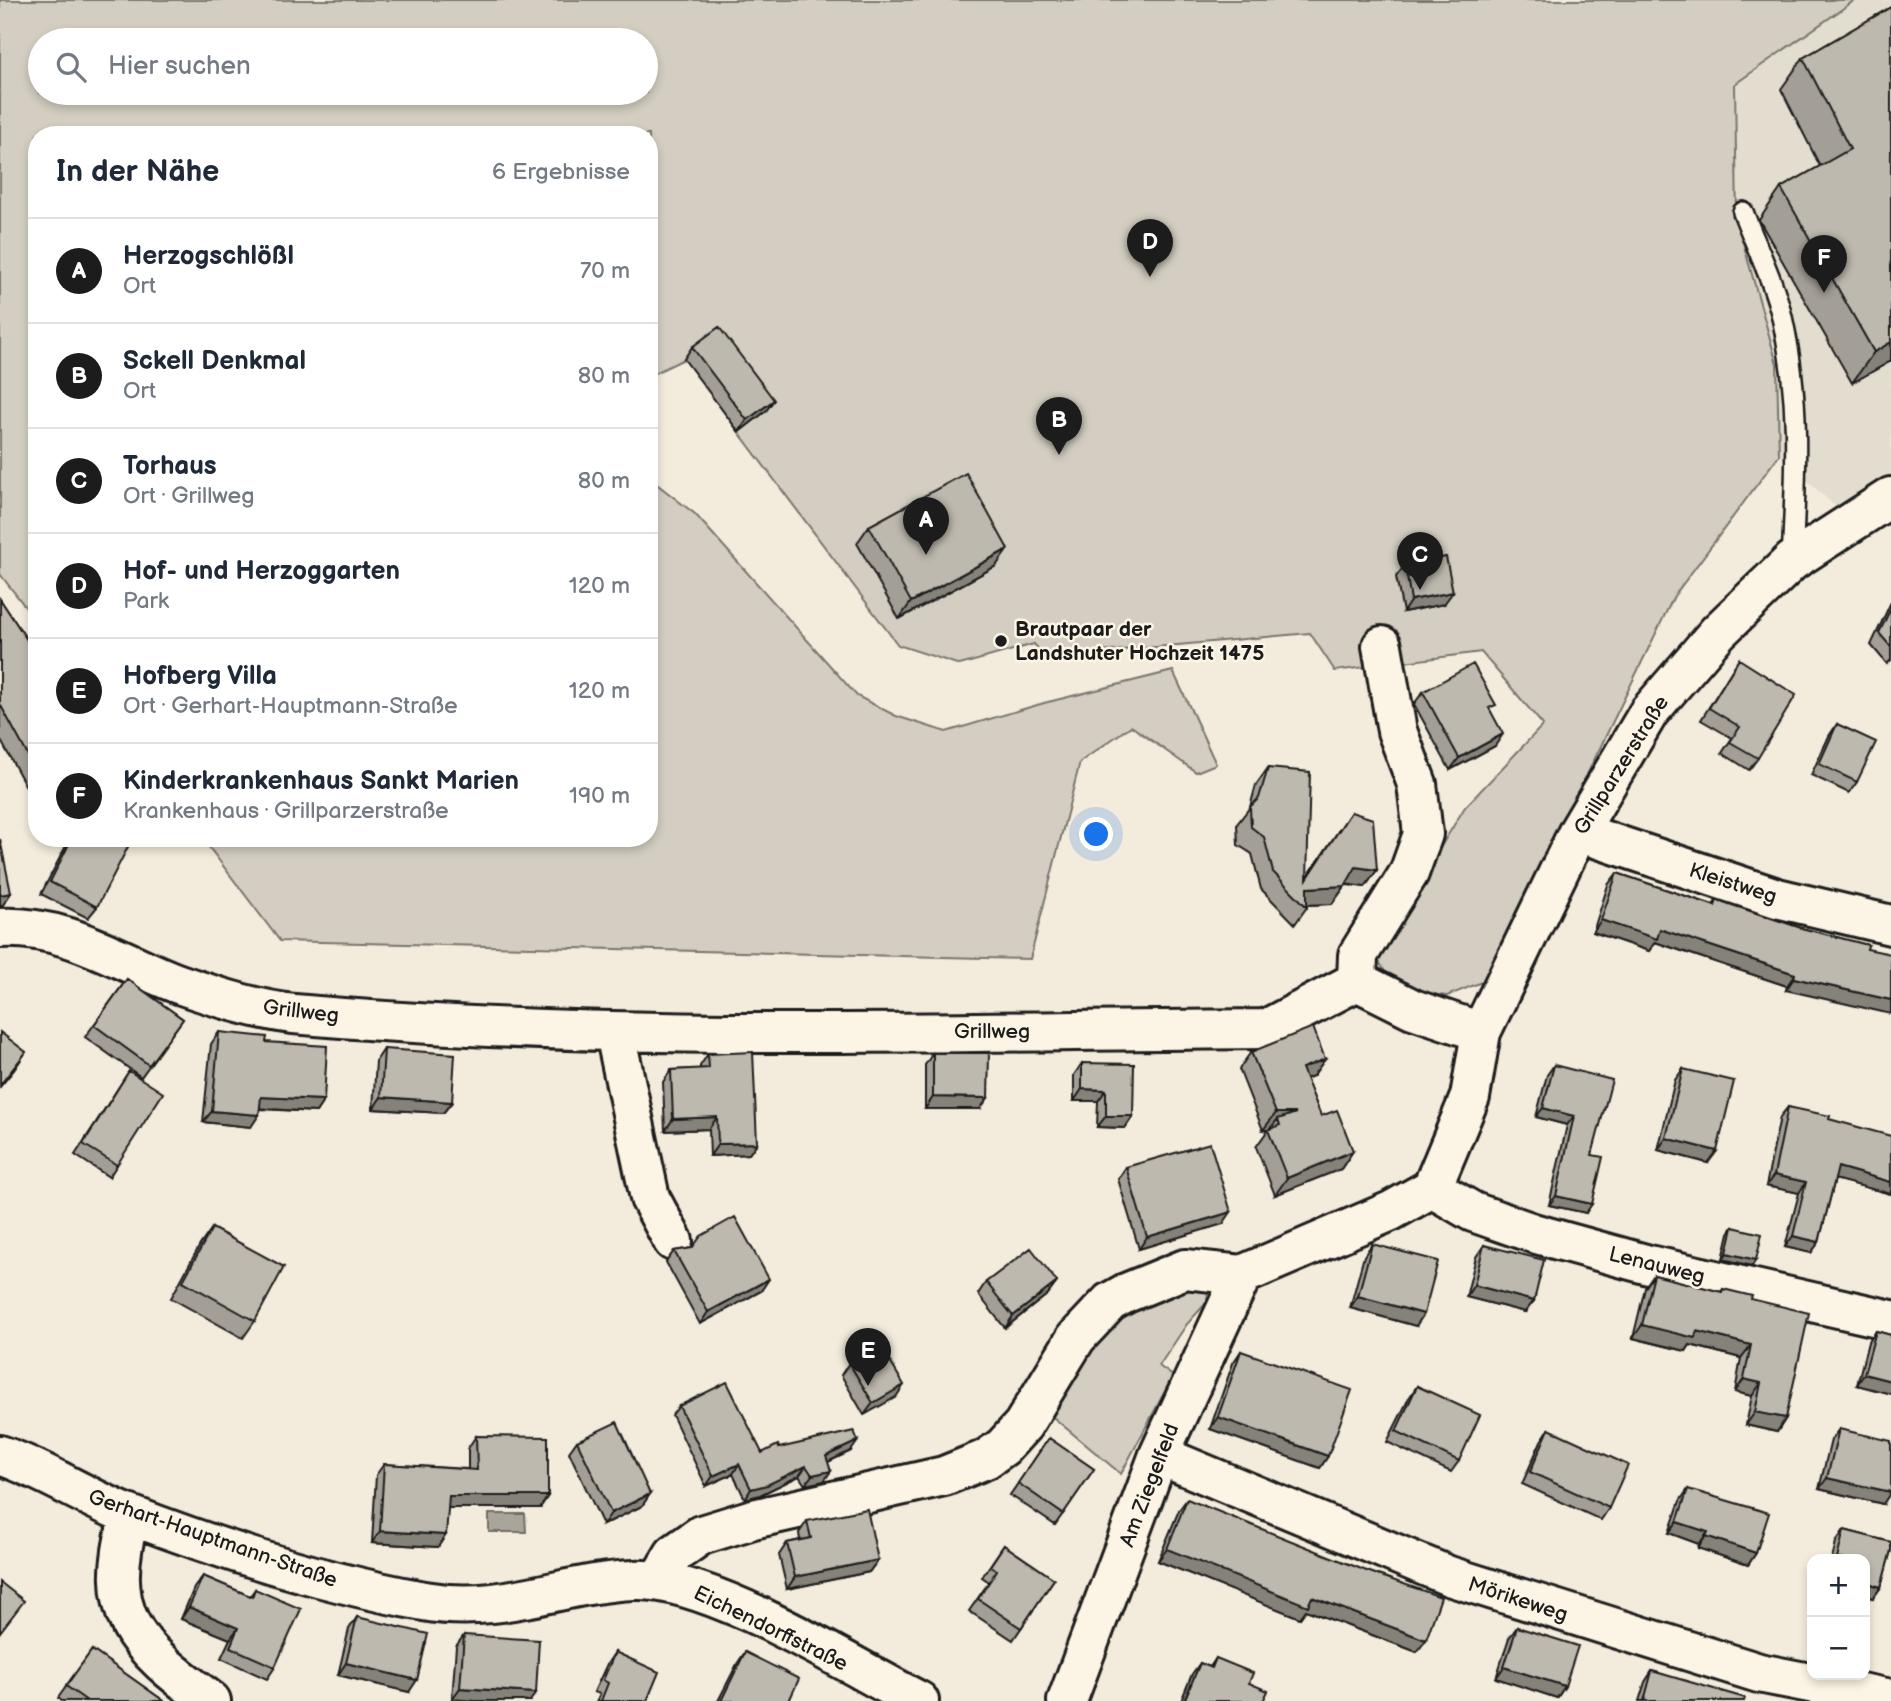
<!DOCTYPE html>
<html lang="de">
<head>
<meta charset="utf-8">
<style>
	:root { --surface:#fff; --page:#f6f6f7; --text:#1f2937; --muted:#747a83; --line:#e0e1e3; --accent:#1c1c1c }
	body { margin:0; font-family:"Balsamiq Sans",sans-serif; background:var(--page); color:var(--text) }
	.controls { position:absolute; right:21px; bottom:21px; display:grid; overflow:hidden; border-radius:14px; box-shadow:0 4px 10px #0003 }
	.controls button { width:63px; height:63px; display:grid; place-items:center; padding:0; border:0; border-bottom:2px solid var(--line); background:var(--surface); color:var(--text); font:35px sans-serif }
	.you { position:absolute; left:1097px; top:835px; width:24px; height:24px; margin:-18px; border:5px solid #fff; border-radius:50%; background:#1a73e8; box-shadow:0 0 0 10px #1a73e833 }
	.badge { display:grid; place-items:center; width:46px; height:46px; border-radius:50%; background:var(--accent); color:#fff; font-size:23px; font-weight:700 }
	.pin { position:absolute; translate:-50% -58px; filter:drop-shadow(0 2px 4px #0008) }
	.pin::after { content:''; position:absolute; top:37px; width:24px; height:21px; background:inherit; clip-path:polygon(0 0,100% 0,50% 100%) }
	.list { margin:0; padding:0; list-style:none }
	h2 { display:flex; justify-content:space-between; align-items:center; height:91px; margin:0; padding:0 28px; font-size:30px }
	h2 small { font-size:23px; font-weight:400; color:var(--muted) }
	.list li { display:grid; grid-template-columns:46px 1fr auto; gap:21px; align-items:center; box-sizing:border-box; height:105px; padding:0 28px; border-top:2px solid var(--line) }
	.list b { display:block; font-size:26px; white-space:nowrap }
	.list p { margin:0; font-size:23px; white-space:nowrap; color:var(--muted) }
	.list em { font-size:23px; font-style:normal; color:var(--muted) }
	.icon { flex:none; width:38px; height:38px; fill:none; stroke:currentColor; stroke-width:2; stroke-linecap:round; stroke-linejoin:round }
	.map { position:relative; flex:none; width:1891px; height:1701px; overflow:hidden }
	.search { position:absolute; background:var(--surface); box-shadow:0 4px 10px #0003; left:28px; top:28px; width:630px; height:77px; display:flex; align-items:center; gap:18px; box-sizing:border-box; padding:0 24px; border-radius:38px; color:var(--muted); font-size:26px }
	.panel { position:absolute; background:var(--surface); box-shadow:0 4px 10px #0003; left:28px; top:126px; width:630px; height:721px; border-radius:28px }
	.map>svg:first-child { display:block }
	.built { fill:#e3ddcf }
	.green { fill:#d3cec1; stroke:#78756e; stroke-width:2; fill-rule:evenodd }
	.water { fill:#aaa59b; stroke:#716e68; stroke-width:2 }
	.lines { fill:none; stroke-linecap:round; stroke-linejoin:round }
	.lane-casing { stroke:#1c1c1c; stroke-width:24 }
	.street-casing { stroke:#1c1c1c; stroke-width:44 }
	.lane { stroke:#fcf5e5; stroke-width:19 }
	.street { stroke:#fcf5e5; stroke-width:38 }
	.wall { fill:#a39f96; stroke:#1c1c1c; stroke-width:2 }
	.shaded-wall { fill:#85827a; stroke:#1c1c1c; stroke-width:2 }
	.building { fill:#beb9ae; stroke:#1c1c1c; stroke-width:2 }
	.poi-dot { fill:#1c1c1c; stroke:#fcf5e5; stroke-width:2.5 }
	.labels { text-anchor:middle; stroke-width:5; stroke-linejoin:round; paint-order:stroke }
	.poi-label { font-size:21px; font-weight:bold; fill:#1c1c1c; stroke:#fcf5e5; text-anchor:start }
	.street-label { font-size:21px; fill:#1c1c1c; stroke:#fcf5e5 }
</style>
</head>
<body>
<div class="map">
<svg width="1891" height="1701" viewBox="0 0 1891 1701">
	<rect width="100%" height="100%" fill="#f3ecdd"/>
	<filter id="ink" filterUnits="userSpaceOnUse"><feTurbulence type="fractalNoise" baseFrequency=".0143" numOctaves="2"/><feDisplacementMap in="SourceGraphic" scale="14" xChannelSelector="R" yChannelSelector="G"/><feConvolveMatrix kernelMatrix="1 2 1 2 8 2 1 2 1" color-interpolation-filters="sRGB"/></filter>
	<g filter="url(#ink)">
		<path class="built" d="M1855,0H1891V477L1837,508L1779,455L1777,364L1737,221L1735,84Z"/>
		<path class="green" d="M0,0H1855L1735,84L1737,221L1777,364L1779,455L1674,596L1487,980L1447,996L1414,992L1388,978L1375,954L1465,807L1543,725L1481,652L1335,671L1310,633L1045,657L1034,644L960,665L898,645L684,359L649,376V135H37V622L0,574ZM40,40H646V93H40Z
			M649,478L695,514L857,696L896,716L946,732L1044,703L1173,671L1216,764L1196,772L1131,726L1080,762L1030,959L280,941L202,838H649Z
			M1200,1287L1208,1291L1207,1302L1187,1324L1159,1366L1173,1376L1121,1474L1042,1408L1062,1376L1144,1294Z"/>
		<path class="water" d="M489,1514H525L526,1532H489Z"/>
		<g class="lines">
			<defs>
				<path id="lane" d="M1743,212C1756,246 1774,282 1782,317C1801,400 1796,477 1792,561"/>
				<path id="street" d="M1382,646L1397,731L1417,784L1423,834L1409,873L1358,955L1357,981L1413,1009L1481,1032
					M1578,832L1777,898L1891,925
					M0,928C64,924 119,961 176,983C213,996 256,1010 294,1014C617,1043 942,1031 1266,1029L1357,981
					M615,1033L650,1198L673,1241
					M1432,1188L1473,1212L1533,1233L1649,1265L1891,1320
					M0,1455C45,1470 86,1498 130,1515C224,1551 325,1583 424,1601C503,1615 559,1583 634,1580C709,1576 848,1665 919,1701
					M1159,1455L1449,1576L1759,1673L1891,1699
					M130,1515C102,1614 133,1645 211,1701
					M658,1581L674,1554L701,1535L753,1519L944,1476L986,1459L1003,1447L1023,1425L1076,1338L1110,1302L1126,1293L1185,1269L1242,1275L1391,1211L1432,1188L1470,1097L1481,1032L1578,832L1649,712L1718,632L1792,561L1891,497
					M1067,1701L1159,1455L1242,1275"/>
			</defs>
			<use href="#lane" class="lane-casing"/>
			<use href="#street" class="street-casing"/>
			<use href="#lane" class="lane"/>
			<use href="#street" class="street"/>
		</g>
		<path class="wall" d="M1891,7V361L1852,383L1759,220L1781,188L1820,166L1781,89L1803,58Z
			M692,347L766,411L739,432L684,359Z
			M869,526L996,566L899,619L857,543Z
			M1405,565L1444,604L1403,612L1396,577Z
			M0,599L37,655V790L30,794L0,739Z
			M1891,602V660L1887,664L1871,645Z
			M1739,659L1758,758L1749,770L1722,753L1732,738L1701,720Z
			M1423,692L1491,712L1495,746L1450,770L1414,704Z
			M1837,724L1857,782L1849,793L1811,775L1829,736Z
			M1268,768L1307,877L1351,812L1377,870L1365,887L1346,885L1332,904L1307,905V907L1295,924L1261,889L1252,854L1238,845L1237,824L1250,807L1256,785Z
			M70,838H112L97,907L88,918L41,894Z
			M1617,873L1713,905L1717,900L1801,928L1868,945L1786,990L1787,986L1655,942L1649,951L1593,932L1608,885Z
			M127,979L183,1019L141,1077L85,1037Z
			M219,1032L266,1042L324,1100L316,1112L260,1109L251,1127L203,1122L211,1044Z
			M384,1049L452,1102L443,1113L373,1109L376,1061Z
			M1251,1052L1325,1059L1313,1076L1306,1079L1321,1116L1353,1151L1341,1169L1275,1195L1256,1147L1268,1130H1263L1239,1069Z
			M933,1053L980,1109H925V1065Z
			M708,1054L757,1143L749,1154L710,1156L709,1129L665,1131L663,1082L671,1070L700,1069V1066Z
			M1082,1063L1133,1116L1125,1128L1097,1127L1098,1101H1074V1075Z
			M1554,1065L1592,1155L1586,1213L1549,1205L1567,1125L1536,1117L1547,1075Z
			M1683,1069L1708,1163L1658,1150L1675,1080Z
			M129,1071L117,1165L109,1177L75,1155Z
			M1788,1107L1829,1119L1891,1194L1835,1179L1819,1242L1811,1253L1785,1247L1799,1193L1766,1186L1780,1117Z
			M1126,1167L1223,1224L1139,1249L1118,1179Z
			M1733,1227L1752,1266L1723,1259L1729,1233Z
			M212,1228L255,1321L243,1338L171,1298L200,1245Z
			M1372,1244L1416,1326L1350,1308L1364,1256Z
			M1484,1245L1525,1312L1466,1297L1476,1257Z
			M692,1248L761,1291L700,1324L666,1262L674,1251Z
			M1654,1275L1721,1292L1723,1289L1751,1299L1786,1418L1777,1432L1746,1425L1752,1396L1735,1392L1741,1358L1690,1345L1686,1351L1633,1338L1645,1288Z
			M986,1282H1057L1048,1294L1005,1328L978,1294Z
			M1876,1331L1891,1335V1394L1857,1385L1868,1342Z
			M1241,1351L1328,1456L1320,1468L1210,1429L1233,1363Z
			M849,1363L896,1397L864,1415L841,1375Z
			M1417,1386L1459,1461L1451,1472L1387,1442L1409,1398Z
			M679,1406L762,1453L779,1448L851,1451L828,1462L824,1481L805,1485L799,1476L760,1495L745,1499L733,1474L706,1486L672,1415Z
			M1549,1429L1609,1508L1601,1520L1522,1484L1541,1441Z
			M1839,1429L1883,1504L1819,1489L1831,1440Z
			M476,1436L540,1508H448L438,1547L372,1543L376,1475L384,1464L468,1469V1448Z
			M1049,1438L1094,1469L1055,1525L1010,1495Z
			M577,1441L650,1494L642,1506L603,1525L569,1452Z
			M1688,1489L1756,1553L1748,1565L1698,1548L1699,1544L1669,1533L1680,1501Z
			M1187,1499L1417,1652L1306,1610L1300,1618L1158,1561L1179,1510Z
			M807,1521L878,1560L869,1572L787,1589L779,1555L787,1543L800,1540L799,1533Z
			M1844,1530L1891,1542V1550L1881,1587L1873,1598L1865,1596V1559H1832L1836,1542Z
			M1004,1545L1054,1579L1013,1640L969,1611L989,1582L982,1577Z
			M203,1576L250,1596L255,1589L275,1667L267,1679L221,1658L230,1639L181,1619L194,1588Z
			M357,1617L409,1692L338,1675L349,1629Z
			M1517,1627L1565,1686L1557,1698L1496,1678L1509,1638Z
			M464,1635L530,1701H475L452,1699L456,1646Z
			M92,1650L164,1701H62L58,1698Z
			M615,1652L647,1701H597L600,1694L594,1692L607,1664Z
			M745,1652L789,1701H718L737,1664Z
			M1216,1658L1249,1683L1263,1701H1181L1192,1674L1200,1663L1210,1667Z
			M1652,1671L1744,1701H1639L1645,1682Z"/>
		<path class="shaded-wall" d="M1891,342V361L1852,383L1874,352Z
			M774,400L766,411L739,432L747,420Z
			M1008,549L996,566L899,619L911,602Z
			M1453,592L1444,604L1403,612L1411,600Z
			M1503,734L1495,746L1450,770L1459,758Z
			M37,784V790L30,794Z
			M1356,867L1377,870L1365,887L1344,884Z
			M1345,886L1332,904L1305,905L1307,888Z
			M11,893L3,905H0V895Z
			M1601,920L1660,929L1795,974L1787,986L1655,942L1649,951L1593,932Z
			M1794,978L1891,1000V1014L1786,990Z
			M26,1052L14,1070L0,1087V1085Z
			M1325,1059L1313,1076L1289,1086L1302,1068Z
			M1082,1089L1106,1090L1098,1101H1074Z
			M261,1097L324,1100L316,1112L253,1108Z
			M381,1097L452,1102L443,1113L373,1109Z
			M933,1097L988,1098L980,1109H925Z
			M1543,1108L1574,1116L1567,1125L1536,1117Z
			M212,1111L259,1115L251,1127L203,1122Z
			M1276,1113H1296L1280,1125L1278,1119L1269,1130H1263Z
			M1106,1116H1133L1125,1128L1097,1127Z
			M717,1117L709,1129L665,1131L673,1119Z
			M1666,1138L1717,1151L1708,1163L1658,1150Z
			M757,1143L749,1154L710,1156L718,1144Z
			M1353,1151L1341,1169L1275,1195L1287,1178Z
			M1838,1167L1891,1182V1194L1830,1178Z
			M1774,1175L1806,1182L1799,1193L1766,1186Z
			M1556,1196L1592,1204L1586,1213L1549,1205Z
			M1231,1212L1223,1224L1139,1249L1147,1237Z
			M1793,1236L1819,1242L1811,1253L1785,1247Z
			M1727,1253L1756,1260L1752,1266L1723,1259Z
			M769,1279L761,1291L700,1324L708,1312Z
			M1057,1282L1048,1294L1005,1328L1013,1316Z
			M1474,1285L1534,1301L1525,1312L1466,1297Z
			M1358,1296L1424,1314L1416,1326L1350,1308Z
			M1642,1325L1697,1331L1751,1345L1741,1358L1690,1345L1686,1351L1633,1338Z
			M1864,1374L1891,1381V1394L1857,1385Z
			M1744,1379L1761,1383L1752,1396L1735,1392Z
			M904,1385L896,1397L864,1415L873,1403Z
			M1755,1412L1786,1418L1777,1432L1746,1425Z
			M1218,1417L1328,1456L1320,1468L1210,1429Z
			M858,1441L851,1451L819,1466L826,1456Z
			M739,1464L733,1474L706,1486L713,1476Z
			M806,1466L799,1476L760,1495L745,1499L751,1489Z
			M831,1471L824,1481L805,1485L812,1475Z
			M1827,1478L1891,1492L1883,1504L1819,1489Z
			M650,1494L642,1506L603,1525L611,1513Z
			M449,1496H548L540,1508H440Z
			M1677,1522L1708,1532L1699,1544L1669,1533Z
			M380,1531L446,1535L438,1547L372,1543Z
			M1706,1536L1756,1553L1748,1565L1698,1548Z
			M1167,1549L1312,1597L1426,1640L1417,1652L1306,1610L1300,1618L1158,1561Z
			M878,1560L869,1572L787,1589L795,1577Z
			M1865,1582L1881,1587L1873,1598L1865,1596Z
			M189,1607L238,1628L230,1639L181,1619Z
			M346,1663L417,1680L409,1692L338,1675Z
			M1504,1667L1565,1686L1557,1698L1496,1678Z
			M460,1688L536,1693L530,1701H475L452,1699Z"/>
		<path class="building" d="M1891,7V342L1874,352L1781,188L1850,149L1803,58Z
			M719,327L774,400L747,420L692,347Z
			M966,473L1008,549L911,602L869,526Z
			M1446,557L1453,592L1411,600L1405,565Z
			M0,599L37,655V772L0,704Z
			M1891,608V647L1879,633Z
			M1739,659L1796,695L1758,758L1730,742L1740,727L1709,708Z
			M1473,664L1496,705L1489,708L1503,734L1459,758L1423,692Z
			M1837,724L1876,742L1857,782L1819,764Z
			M1268,768L1310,772L1307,879L1351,812L1373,819L1377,870L1356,867L1345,886L1307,888V907L1273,872L1264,837L1251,827L1250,807L1259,798Z
			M72,838H112L128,847L97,907L50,882Z
			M0,839L11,893L0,895Z
			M1617,873L1715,906L1717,900L1801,928L1868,945L1867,949L1891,954V1000L1794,978L1795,974L1660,929L1657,939L1601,920Z
			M127,979L183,1019L149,1065L94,1025Z
			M1313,1027L1325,1059L1302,1068L1321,1116L1337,1110L1353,1151L1287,1178L1268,1130L1280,1125L1278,1119L1296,1113H1276L1251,1052Z
			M0,1032L26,1052L0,1085Z
			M219,1032L267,1037L266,1042L327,1046L324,1100L261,1097L259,1115L212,1111Z
			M384,1049L455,1054L452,1102L381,1097Z
			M753,1052L757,1143L718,1144L717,1117L673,1119L671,1070L709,1068L708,1054Z
			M933,1053H989L988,1098L933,1097Z
			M1082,1063L1134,1064L1133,1116H1106V1090L1082,1089Z
			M1554,1065L1612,1080L1592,1155L1603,1157L1592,1204L1556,1196L1574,1116L1543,1108Z
			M1683,1069L1734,1081L1717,1151L1666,1138Z
			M129,1071L163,1093L117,1165L83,1144Z
			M1788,1107L1830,1116L1829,1119L1891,1136V1182L1838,1167L1819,1242L1793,1236L1806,1182L1774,1175Z
			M1210,1143L1231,1212L1147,1237L1126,1167Z
			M735,1217L769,1279L708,1312L674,1251L692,1248L701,1236Z
			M1733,1227L1762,1234L1756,1260L1727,1253Z
			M212,1228L284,1267L255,1321L183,1281Z
			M1372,1244L1438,1261L1424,1314L1358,1296Z
			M1484,1245L1544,1260L1534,1301L1474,1285Z
			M1031,1248L1057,1282L1013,1316L986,1282Z
			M1654,1275L1722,1292L1723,1289L1752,1296L1751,1299L1809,1313L1786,1418L1755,1412L1761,1383L1744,1379L1751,1345L1697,1331L1695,1338L1642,1325Z
			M1876,1331L1891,1335V1381L1864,1374Z
			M880,1345L904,1385L873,1403L849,1363Z
			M1241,1351L1352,1390L1328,1456L1218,1417Z
			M727,1382L762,1453L778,1445L779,1448L854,1431L858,1441L826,1456L831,1471L812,1475L806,1466L767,1485L751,1489L739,1464L713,1476L679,1406Z
			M1417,1386L1480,1415L1459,1461L1396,1431Z
			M617,1422L650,1494L611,1513L577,1441Z
			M1549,1429L1628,1465L1609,1508L1530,1472Z
			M1839,1429L1891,1441V1492L1827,1478Z
			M476,1436L548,1437V1496H449L446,1535L380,1531L384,1464L477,1470Z
			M1049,1438L1094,1469L1063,1514L1018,1483Z
			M1688,1489L1769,1513L1756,1553L1706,1536L1708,1532L1677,1522Z
			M1187,1499L1364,1570L1441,1597L1426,1640L1312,1597L1308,1606L1167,1549Z
			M867,1509L878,1560L795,1577L787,1543L811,1538L807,1521Z
			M1844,1530L1891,1542V1550L1881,1587L1865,1582V1559H1837Z
			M1004,1545L1054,1579L1021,1628L978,1599L997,1570L990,1566Z
			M203,1576L252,1597L255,1589L301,1609L275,1667L230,1647L238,1628L189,1607Z
			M0,1582L24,1601L0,1632Z
			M357,1617L428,1634L417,1680L346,1663Z
			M1517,1627L1578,1646L1565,1686L1504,1667Z
			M464,1635L539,1640L536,1693L460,1688Z
			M92,1650L164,1701H87L66,1686Z
			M615,1652L659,1672L647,1701H601L608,1683L603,1680Z
			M745,1652L799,1679L789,1701H721Z
			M1216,1658L1253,1673L1249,1683L1268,1691L1263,1701H1184L1200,1663L1212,1668Z
			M1652,1671L1745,1698L1744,1701H1644Z"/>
	</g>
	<circle class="poi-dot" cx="1001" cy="641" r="7"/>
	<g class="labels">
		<g class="poi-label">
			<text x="1015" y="636">Brautpaar der<tspan x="1015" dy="24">Landshuter Hochzeit 1475</tspan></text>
		</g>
		<g class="street-label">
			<text transform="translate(1621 765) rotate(-58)" y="7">Grillparzerstraße</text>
			<text transform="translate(1733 883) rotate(18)" y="7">Kleistweg</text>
			<text transform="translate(301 1011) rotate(7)" y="7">Grillweg</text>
			<text x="992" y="1038">Grillweg</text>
			<text transform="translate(1657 1265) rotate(14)" y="7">Lenauweg</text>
			<text transform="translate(1149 1485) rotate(-69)" y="7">Am Ziegelfeld</text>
			<text transform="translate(213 1538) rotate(19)" y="7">Gerhart-Hauptmann-Straße</text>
			<text transform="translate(1518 1599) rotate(18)" y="7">Mörikeweg</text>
			<text transform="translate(771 1628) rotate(26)" y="7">Eichendorffstraße</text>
		</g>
	</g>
</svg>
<div class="controls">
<button>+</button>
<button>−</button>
</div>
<div class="you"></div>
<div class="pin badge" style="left:926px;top:555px">A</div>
<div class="pin badge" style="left:1059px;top:455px">B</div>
<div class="pin badge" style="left:1420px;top:590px">C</div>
<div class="pin badge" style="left:1150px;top:277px">D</div>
<div class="pin badge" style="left:868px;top:1386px">E</div>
<div class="pin badge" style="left:1824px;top:293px">F</div>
<div class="search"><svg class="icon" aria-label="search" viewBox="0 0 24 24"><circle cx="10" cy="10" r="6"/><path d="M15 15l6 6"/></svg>Hier suchen</div>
<section class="panel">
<h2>In der Nähe<small>6 Ergebnisse</small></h2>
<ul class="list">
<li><span class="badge">A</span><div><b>Herzogschlößl</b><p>Ort</p></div><em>70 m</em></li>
<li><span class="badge">B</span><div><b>Sckell Denkmal</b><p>Ort</p></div><em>80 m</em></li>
<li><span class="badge">C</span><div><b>Torhaus</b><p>Ort · Grillweg</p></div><em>80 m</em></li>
<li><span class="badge">D</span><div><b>Hof- und Herzoggarten</b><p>Park</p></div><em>120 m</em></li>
<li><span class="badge">E</span><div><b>Hofberg Villa</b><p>Ort · Gerhart-Hauptmann-Straße</p></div><em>120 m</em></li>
<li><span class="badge">F</span><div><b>Kinderkrankenhaus Sankt Marien</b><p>Krankenhaus · Grillparzerstraße</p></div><em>190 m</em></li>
</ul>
</section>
</div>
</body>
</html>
